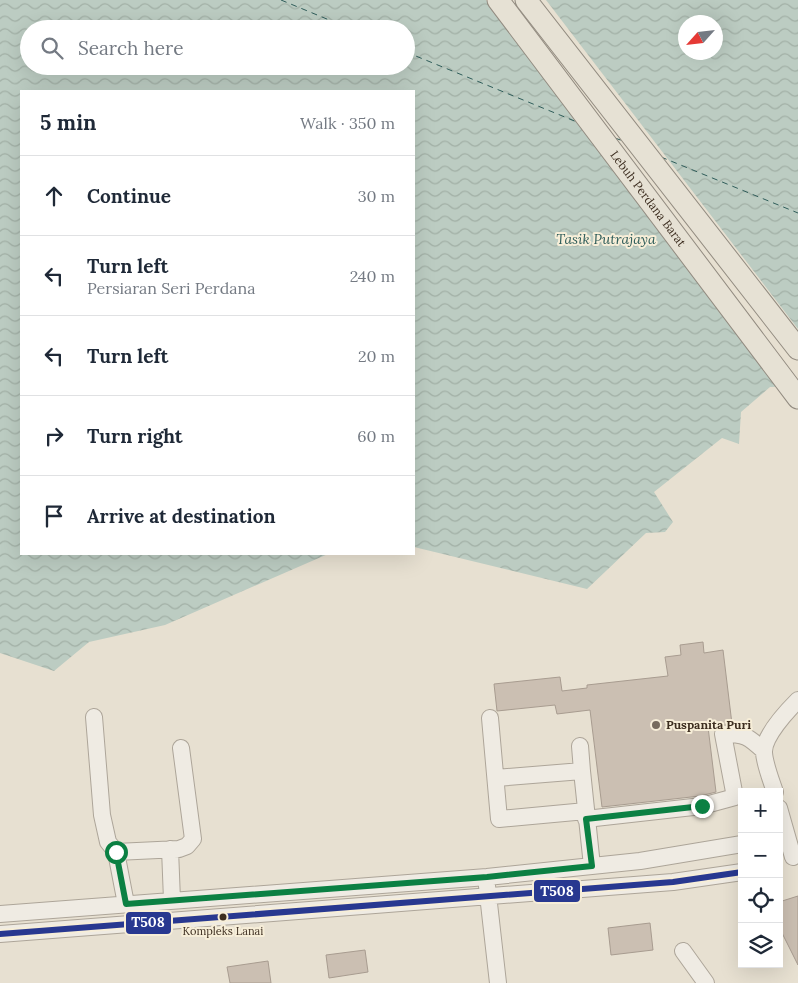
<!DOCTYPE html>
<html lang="en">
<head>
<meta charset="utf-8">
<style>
	:root { --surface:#fff; --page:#f2f2f3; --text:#1f2937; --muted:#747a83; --line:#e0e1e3 }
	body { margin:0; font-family:Lora,serif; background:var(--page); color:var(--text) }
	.controls { position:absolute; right:15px; bottom:15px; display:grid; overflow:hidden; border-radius:0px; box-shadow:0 5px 20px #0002 }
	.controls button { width:45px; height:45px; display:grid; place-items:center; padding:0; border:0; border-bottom:1px solid var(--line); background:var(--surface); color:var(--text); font:25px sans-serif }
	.compass { position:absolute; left:678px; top:15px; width:45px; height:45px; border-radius:50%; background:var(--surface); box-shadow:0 5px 20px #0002; rotate:243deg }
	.stop { position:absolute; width:15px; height:15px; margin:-11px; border:4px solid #0b8043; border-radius:50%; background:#fff }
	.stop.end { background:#0b8043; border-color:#fff; box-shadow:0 1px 5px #0008 }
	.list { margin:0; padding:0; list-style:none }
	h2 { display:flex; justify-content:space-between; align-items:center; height:65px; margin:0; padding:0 20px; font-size:21px }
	h2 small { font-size:16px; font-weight:400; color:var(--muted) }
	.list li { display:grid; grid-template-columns:32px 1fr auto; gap:15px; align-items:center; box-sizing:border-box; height:80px; padding:0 20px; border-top:1px solid var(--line) }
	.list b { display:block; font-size:19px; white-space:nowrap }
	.list p { margin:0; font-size:16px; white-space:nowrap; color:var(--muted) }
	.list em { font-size:16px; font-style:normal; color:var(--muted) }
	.icon { flex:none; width:28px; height:28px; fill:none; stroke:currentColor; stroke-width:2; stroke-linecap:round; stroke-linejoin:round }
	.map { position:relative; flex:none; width:798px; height:983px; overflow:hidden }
	.search { position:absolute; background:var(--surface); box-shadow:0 5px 20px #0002; left:20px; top:20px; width:395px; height:55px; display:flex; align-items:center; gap:12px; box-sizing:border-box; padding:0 18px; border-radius:28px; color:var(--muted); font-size:19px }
	.panel { position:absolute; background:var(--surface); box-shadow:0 5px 20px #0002; left:20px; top:90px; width:395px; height:465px; border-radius:0px }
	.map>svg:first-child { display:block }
	.water { fill:url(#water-waves); fill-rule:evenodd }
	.pier { fill:#e7e0d1 }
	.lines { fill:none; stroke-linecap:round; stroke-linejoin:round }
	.ferry { stroke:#2f5d5a; stroke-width:1; stroke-dasharray:6 5; stroke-linecap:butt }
	.building { fill:#cbbfb2; stroke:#a89c90 }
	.minor-casing { stroke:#ada599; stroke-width:18 }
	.major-casing { stroke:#928b80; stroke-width:23 }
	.minor { stroke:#efebe3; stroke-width:16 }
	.major { stroke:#e6e1d4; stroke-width:21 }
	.bus-1-casing { stroke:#f7eed8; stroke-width:10 }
	.bus-1 { stroke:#283890; stroke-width:6 }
	.route { stroke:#0b8043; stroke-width:6 }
	.poi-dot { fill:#786c5e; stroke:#f7eed8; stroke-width:2 }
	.bus-dot { fill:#3d2e20; stroke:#f7eed8; stroke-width:2 }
	.labels { text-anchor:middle; stroke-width:4; stroke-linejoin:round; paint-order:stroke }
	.bus-label { font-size:11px; fill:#3d2e20; stroke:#f7eed8 }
	.street-label { font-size:12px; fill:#3d2e20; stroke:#f7eed8 }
	.poi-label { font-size:12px; font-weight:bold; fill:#3d2e20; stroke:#f7eed8; text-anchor:start }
	.water-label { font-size:14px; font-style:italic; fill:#2f5d5a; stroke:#f7eed8 }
	.line-badge { stroke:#f7eed8; stroke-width:2 }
	.badge-label { font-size:14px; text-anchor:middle; font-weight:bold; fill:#fff }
</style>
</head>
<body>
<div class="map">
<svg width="798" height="983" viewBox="0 0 798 983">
	<defs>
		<pattern id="water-waves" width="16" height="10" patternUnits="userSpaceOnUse" patternTransform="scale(1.25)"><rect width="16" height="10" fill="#bcccc2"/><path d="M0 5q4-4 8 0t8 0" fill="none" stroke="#a2b0a6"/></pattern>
	</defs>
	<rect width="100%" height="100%" fill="#e7e0d1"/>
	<path class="water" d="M0,0H798V386L770,387L741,412L739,444L722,438L654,492L673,522L665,532L646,533L587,589L414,547V91H21V554H328L165,625L89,642L54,671L0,653ZM686,22H716V52H686ZM29,29H406V66H29Z"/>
	<path class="pier" d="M486,0H546L798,329V389H783Z"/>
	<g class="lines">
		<path class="ferry" d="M281,0L351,29
			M406,52L577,122
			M615,138L623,141
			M661,157L798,213"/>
	</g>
	<path class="building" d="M703,642L704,653L723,650L732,724L708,727L716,792L700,796L602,807L590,710L557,714L555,705L497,711L494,684L560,677L562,691L587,688V685L668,676L665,657L681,655L680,645Z
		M798,896V965L779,927V902Z
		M650,923L653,950L611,955L608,928Z
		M365,950L368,972L329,978L326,955Z
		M268,961L271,983H230L227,967Z"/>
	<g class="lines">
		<defs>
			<path id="minor" d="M94,717L102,815L108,842L116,852L126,904
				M490,718L499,819L586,811
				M580,746L582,771
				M496,778L582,771L592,866
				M775,792C771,780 765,765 764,753C763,737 787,711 798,700
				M779,808L793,857
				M586,819L702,806L735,797L723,734C745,734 748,736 764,751
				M170,849L172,900
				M116,852L179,849L187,846L193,839L181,748
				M487,886L498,983
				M0,914L487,877L640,861L742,844
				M0,934L673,882L742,872
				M683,951L706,983"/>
			<g id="major">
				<path id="s1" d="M498,0L798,398"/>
				<path d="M526,0L798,349"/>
			</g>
		</defs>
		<use href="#minor" class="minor-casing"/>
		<use href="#major" class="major-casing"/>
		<use href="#minor" class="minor"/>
		<use href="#major" class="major"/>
		<defs>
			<path id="bus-1" d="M0,934L673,882L742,872"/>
		</defs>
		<use href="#bus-1" class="bus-1-casing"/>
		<use href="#bus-1" class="bus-1"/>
	</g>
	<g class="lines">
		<path class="route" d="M116,852L126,904L487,877L592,866L586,819L702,806"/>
	</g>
	<circle class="poi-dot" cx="656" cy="725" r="5"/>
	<circle class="bus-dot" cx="223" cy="917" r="4.5"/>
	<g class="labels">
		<g class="bus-label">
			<text x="223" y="935">Kompleks Lanai</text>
		</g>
		<g class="street-label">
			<text dy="4" stroke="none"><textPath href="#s1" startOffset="249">Lebuh Perdana Barat</textPath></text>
		</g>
		<g class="poi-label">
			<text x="666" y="729">Puspanita Puri</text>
		</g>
		<g class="water-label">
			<text x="606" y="244">Tasik Putrajaya</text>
		</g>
	</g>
	<g class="line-badge">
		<rect x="533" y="879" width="48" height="24" rx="5" fill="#283890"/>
		<rect x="125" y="911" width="47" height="24" rx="5" fill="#283890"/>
	</g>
	<g class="badge-label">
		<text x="557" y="896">T508</text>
		<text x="148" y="927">T508</text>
	</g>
</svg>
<div class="controls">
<button>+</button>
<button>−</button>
<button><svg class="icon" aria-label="locate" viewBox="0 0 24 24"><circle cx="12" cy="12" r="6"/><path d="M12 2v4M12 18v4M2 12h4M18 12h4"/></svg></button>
<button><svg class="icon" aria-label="layers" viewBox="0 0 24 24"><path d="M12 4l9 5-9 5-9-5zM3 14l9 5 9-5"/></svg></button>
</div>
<svg class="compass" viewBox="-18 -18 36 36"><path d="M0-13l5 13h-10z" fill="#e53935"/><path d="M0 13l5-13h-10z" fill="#747a83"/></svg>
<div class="stop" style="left:116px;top:852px"></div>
<div class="stop end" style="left:702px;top:806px"></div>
<div class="search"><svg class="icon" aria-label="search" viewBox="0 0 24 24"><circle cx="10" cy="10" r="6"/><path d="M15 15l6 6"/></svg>Search here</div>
<section class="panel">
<h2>5 min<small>Walk · 350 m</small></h2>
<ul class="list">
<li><svg class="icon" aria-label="ahead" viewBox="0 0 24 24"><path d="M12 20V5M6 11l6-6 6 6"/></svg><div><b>Continue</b></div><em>30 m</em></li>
<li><svg class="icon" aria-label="left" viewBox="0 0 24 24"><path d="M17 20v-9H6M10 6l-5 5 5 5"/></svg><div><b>Turn left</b><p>Persiaran Seri Perdana</p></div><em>240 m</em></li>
<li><svg class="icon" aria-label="left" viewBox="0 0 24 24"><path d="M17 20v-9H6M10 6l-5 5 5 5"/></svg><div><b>Turn left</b></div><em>20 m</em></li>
<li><svg class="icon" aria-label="right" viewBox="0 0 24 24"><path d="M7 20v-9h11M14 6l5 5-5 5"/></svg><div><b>Turn right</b></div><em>60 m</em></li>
<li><svg class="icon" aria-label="arrive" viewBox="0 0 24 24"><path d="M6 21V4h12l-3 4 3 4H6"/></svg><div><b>Arrive at destination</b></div></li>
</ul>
</section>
</div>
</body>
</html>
